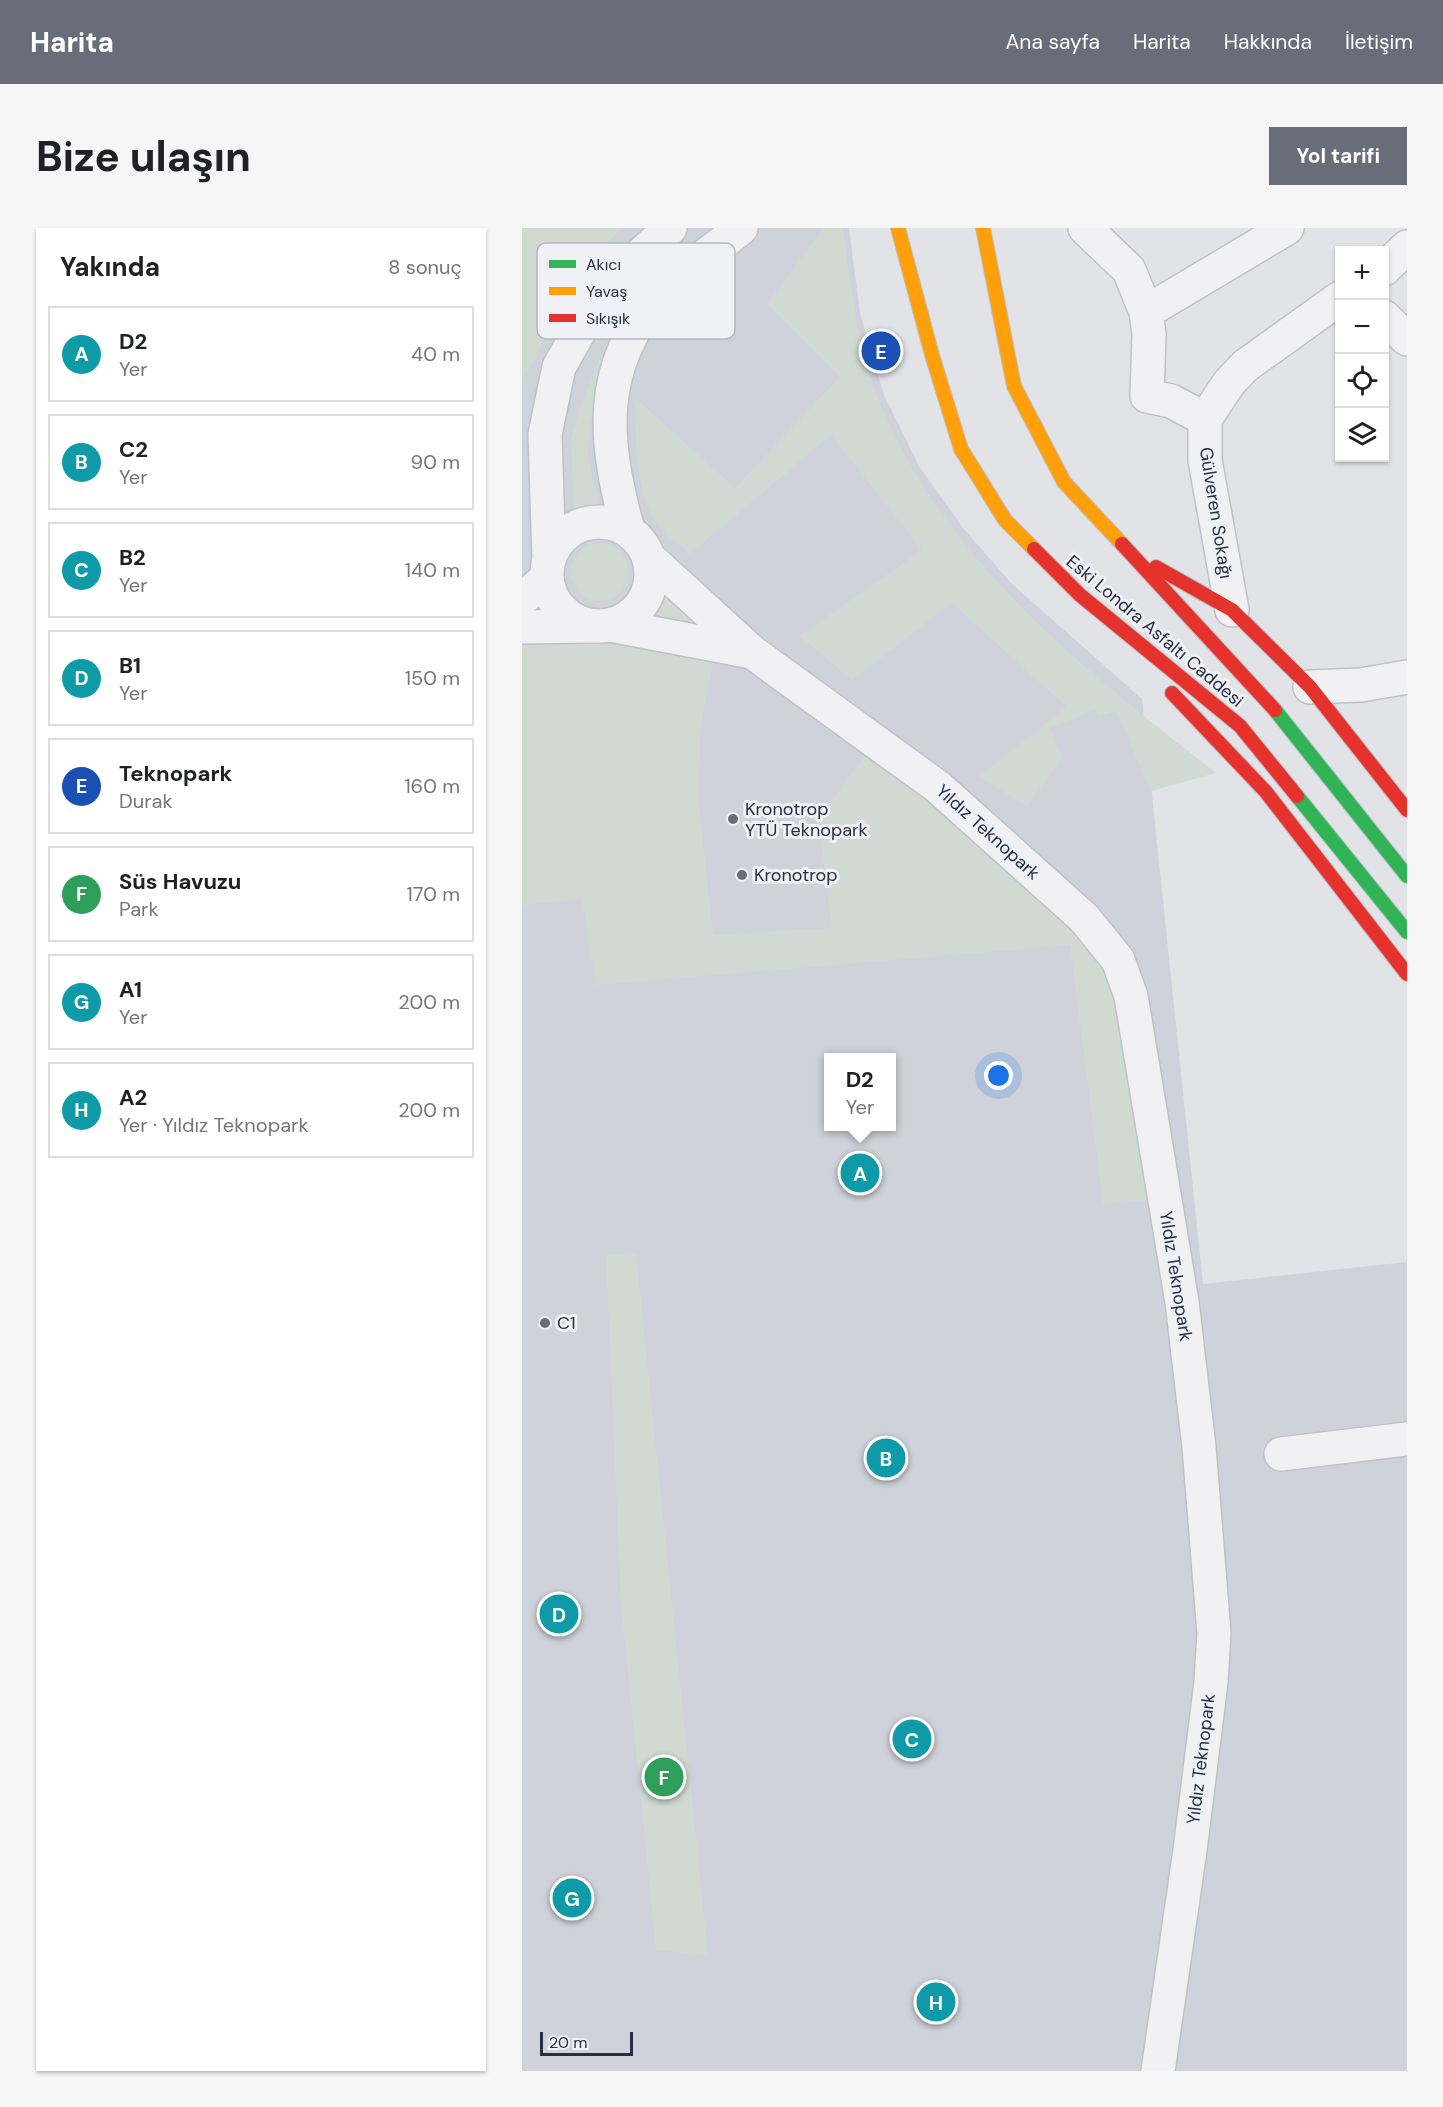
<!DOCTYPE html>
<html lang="tr">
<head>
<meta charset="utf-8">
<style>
	:root { --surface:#fff; --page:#f6f6f6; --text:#202124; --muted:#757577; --line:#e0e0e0; --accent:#696d7a }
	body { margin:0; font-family:"DM Sans",sans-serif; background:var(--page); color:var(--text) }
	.controls { position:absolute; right:18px; top:18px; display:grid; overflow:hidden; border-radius:0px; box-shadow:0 2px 4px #0004 }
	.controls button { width:54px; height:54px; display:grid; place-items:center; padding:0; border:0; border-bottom:2px solid var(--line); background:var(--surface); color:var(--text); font:30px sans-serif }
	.scale { position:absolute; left:18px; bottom:15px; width:93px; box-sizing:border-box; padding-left:6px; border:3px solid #282e40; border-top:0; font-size:16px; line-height:21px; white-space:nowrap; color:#282e40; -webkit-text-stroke:4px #eff1f6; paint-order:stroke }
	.you { position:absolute; left:477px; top:848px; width:21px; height:21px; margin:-15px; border:4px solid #fff; border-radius:50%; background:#1a73e8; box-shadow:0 0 0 9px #1a73e833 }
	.badge { display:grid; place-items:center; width:39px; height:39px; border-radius:50%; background:var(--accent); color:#fff; font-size:20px; font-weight:700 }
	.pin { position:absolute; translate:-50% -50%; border:3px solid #fff; box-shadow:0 2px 6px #0006 }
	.popup { position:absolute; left:302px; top:825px; width:72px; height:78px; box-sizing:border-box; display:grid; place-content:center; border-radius:0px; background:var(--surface); filter:drop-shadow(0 2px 4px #0005); font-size:20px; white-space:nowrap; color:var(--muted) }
	.popup b { font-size:22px; color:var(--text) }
	.popup::after { content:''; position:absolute; left:50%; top:100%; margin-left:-12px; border:12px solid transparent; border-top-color:var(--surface) }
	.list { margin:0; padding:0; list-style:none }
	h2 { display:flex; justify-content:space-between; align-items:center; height:78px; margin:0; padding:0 24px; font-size:26px }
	h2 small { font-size:20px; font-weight:400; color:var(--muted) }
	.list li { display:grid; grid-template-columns:39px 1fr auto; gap:18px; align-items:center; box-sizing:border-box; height:96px; margin:0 12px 12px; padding:0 12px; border:2px solid var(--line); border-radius:0px }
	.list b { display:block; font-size:22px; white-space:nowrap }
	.list p { margin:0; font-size:20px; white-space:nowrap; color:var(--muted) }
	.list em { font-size:20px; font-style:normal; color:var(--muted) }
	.icon { flex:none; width:33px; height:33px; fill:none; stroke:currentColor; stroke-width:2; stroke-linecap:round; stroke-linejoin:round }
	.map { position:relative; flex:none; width:885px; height:1843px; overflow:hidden; border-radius:0px }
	header { display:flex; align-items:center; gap:36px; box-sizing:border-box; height:84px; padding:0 30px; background:var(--accent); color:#fff }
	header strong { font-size:28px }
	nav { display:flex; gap:33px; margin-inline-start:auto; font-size:21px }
	.intro { display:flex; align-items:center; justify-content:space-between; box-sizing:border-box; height:144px; padding:0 36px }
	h1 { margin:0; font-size:42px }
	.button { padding:15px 27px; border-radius:0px; background:var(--accent); color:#fff; font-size:21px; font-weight:700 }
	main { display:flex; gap:36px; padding:0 36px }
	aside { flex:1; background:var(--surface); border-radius:0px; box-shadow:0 2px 4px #0004 }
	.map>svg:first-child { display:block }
	.built { fill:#cfd2da; fill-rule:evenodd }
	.green { fill:#d0dad2 }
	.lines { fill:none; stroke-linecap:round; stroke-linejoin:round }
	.street-casing { stroke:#bfc1c5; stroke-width:36 }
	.fast-casing { stroke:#bdc0c5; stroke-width:16 }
	.slow-casing { stroke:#bdc0c5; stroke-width:16 }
	.jam-casing { stroke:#bdc0c5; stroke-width:16 }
	.street { stroke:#f1f1f3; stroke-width:33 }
	.fast { stroke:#30b455; stroke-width:14 }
	.slow { stroke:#ff9f0a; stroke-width:14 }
	.jam { stroke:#e5322d; stroke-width:14 }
	.poi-dot { fill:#696d7a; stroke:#eff1f6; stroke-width:2 }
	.labels { text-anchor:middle; stroke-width:6; stroke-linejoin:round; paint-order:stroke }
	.street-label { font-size:18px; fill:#282e40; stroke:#eff1f6 }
	.poi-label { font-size:18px; fill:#282e40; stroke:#eff1f6; text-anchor:start }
	.key { fill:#eff1f6; stroke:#b3b6bf; stroke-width:1.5 }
	.key-label { font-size:16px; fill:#282e40 }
</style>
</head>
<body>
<header>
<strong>Harita</strong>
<nav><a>Ana sayfa</a><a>Harita</a><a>Hakkında</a><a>İletişim</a></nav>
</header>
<div class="intro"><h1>Bize ulaşın</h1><a class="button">Yol tarifi</a></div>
<main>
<aside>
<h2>Yakında<small>8 sonuç</small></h2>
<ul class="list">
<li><span class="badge" style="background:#0f9aa8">A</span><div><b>D2</b><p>Yer</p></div><em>40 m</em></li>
<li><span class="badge" style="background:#0f9aa8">B</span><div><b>C2</b><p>Yer</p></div><em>90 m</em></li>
<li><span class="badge" style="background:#0f9aa8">C</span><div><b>B2</b><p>Yer</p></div><em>140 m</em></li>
<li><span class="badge" style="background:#0f9aa8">D</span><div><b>B1</b><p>Yer</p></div><em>150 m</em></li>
<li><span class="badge" style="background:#1a4fb4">E</span><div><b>Teknopark</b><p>Durak</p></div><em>160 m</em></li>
<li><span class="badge" style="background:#2e9e5b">F</span><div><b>Süs Havuzu</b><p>Park</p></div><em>170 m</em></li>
<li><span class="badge" style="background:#0f9aa8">G</span><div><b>A1</b><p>Yer</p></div><em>200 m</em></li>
<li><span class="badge" style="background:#0f9aa8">H</span><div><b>A2</b><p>Yer · Yıldız Teknopark</p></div><em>200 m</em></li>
</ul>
</aside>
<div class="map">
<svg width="885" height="1843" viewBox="0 0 885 1843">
	<rect width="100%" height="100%" fill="#e1e3e7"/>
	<path class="built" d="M0,0H327L338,85L362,167L397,238L441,300L490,356L620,471L681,1056L885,1034V1843H0ZM306,830H370V898H306Z"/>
	<path class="green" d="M0,0H100C70,28 47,61 28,97C18,116 15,135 0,150Z
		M301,0H321C329,58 335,119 357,173C423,333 561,441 694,545L629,563L594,483L576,488L573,482L528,500L540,529L505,579L457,548L545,479L430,375L330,452L278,408L400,322L309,207L168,326C158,317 145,308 137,298C112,268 114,206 113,170L213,260L318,149L245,76Z
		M79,128L86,131L68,196L66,229L77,277L52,280L49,211L58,178Z
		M49 344a29 29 0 1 1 58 0a29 29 0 1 1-58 0Z
		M142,362L197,404L130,385Z
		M94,404L191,434L179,496L176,567L191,707L310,700L296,591L348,521L536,679L588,751L606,807L633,972L581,976L548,717L74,757L60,671L0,677V408Z
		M114,1025L186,1728L134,1722L99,1375L84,1027Z"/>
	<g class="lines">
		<defs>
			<path id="street" d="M563,0L607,42L624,84L627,106L625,168L649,173L683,191
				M862,41L885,19
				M624,84L765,0
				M862,89L885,111
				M25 346a52 52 0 1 1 104 0a52 52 0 1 1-104 0Z
				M106,302C82,214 73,140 138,66C158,44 195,20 219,0
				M126,329L230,424L416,559L562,690L596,732L609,768L660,1074L677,1219L692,1405L689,1454L668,1622L636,1843
				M27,332L23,206L37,139L67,86L90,53L148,0
				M0,371L25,350
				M710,382L683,232V191L707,155L723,138L818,70
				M88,397L230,424
				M0,399L67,398
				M788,459L839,457L885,449
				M759,1226L885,1211"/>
			<path id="fast" d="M753,482L885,648
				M775,568L885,704"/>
			<path id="slow" d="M376,0L410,127L439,221L483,292L512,321
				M461,0L492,158L542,254L600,316"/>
			<path id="jam" d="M600,316L753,482
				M512,321L558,367L718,498L775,568
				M634,339L710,382L788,459L885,582
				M650,465L744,564L885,746"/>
		</defs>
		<use href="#street" class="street-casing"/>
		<use href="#fast" class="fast-casing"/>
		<use href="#slow" class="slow-casing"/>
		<use href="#jam" class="jam-casing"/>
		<use href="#street" class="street"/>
		<use href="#fast" class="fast"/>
		<use href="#slow" class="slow"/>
		<use href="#jam" class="jam"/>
	</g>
	<g class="poi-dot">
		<circle cx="211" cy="591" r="6"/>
		<circle cx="220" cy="647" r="6"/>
		<circle cx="23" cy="1095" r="6"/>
	</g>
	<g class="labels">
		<g class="street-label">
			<text transform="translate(694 285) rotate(81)" y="6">Gülveren Sokağı</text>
			<text transform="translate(633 403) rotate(40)" y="6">Eski Londra Asfaltı Caddesi</text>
			<text transform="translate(466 604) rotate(42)" y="6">Yıldız Teknopark</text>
			<text transform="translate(654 1048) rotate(81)" y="6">Yıldız Teknopark</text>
			<text transform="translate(679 1531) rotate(-83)" y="6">Yıldız Teknopark</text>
		</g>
		<g class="poi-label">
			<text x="223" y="587">Kronotrop<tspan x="223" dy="21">YTÜ Teknopark</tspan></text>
			<text x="232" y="653">Kronotrop</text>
			<text x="35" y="1101">C1</text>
		</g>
	</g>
	<rect x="15" y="15" width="198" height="96" rx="9" class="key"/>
	<rect x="27" y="32" width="27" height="8" fill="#30b455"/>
	<rect x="27" y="59" width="27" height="8" fill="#ff9f0a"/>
	<rect x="27" y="86" width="27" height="8" fill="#e5322d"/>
	<g class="key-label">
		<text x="64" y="42">Akıcı</text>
		<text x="64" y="69">Yavaş</text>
		<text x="64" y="96">Sıkışık</text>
	</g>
</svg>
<div class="controls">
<button>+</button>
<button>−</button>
<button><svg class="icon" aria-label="locate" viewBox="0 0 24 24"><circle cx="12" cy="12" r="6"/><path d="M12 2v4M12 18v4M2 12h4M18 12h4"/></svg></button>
<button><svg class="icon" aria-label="layers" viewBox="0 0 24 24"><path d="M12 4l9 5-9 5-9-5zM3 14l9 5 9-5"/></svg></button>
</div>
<div class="scale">20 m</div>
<div class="you"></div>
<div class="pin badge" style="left:338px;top:945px;background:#0f9aa8">A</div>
<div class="popup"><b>D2</b>Yer</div>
<div class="pin badge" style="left:364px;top:1230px;background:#0f9aa8">B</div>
<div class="pin badge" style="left:390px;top:1511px;background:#0f9aa8">C</div>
<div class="pin badge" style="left:37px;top:1386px;background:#0f9aa8">D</div>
<div class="pin badge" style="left:359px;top:123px;background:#1a4fb4">E</div>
<div class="pin badge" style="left:142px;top:1549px;background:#2e9e5b">F</div>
<div class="pin badge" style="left:50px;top:1670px;background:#0f9aa8">G</div>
<div class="pin badge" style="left:414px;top:1774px;background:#0f9aa8">H</div>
</div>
</main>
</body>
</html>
